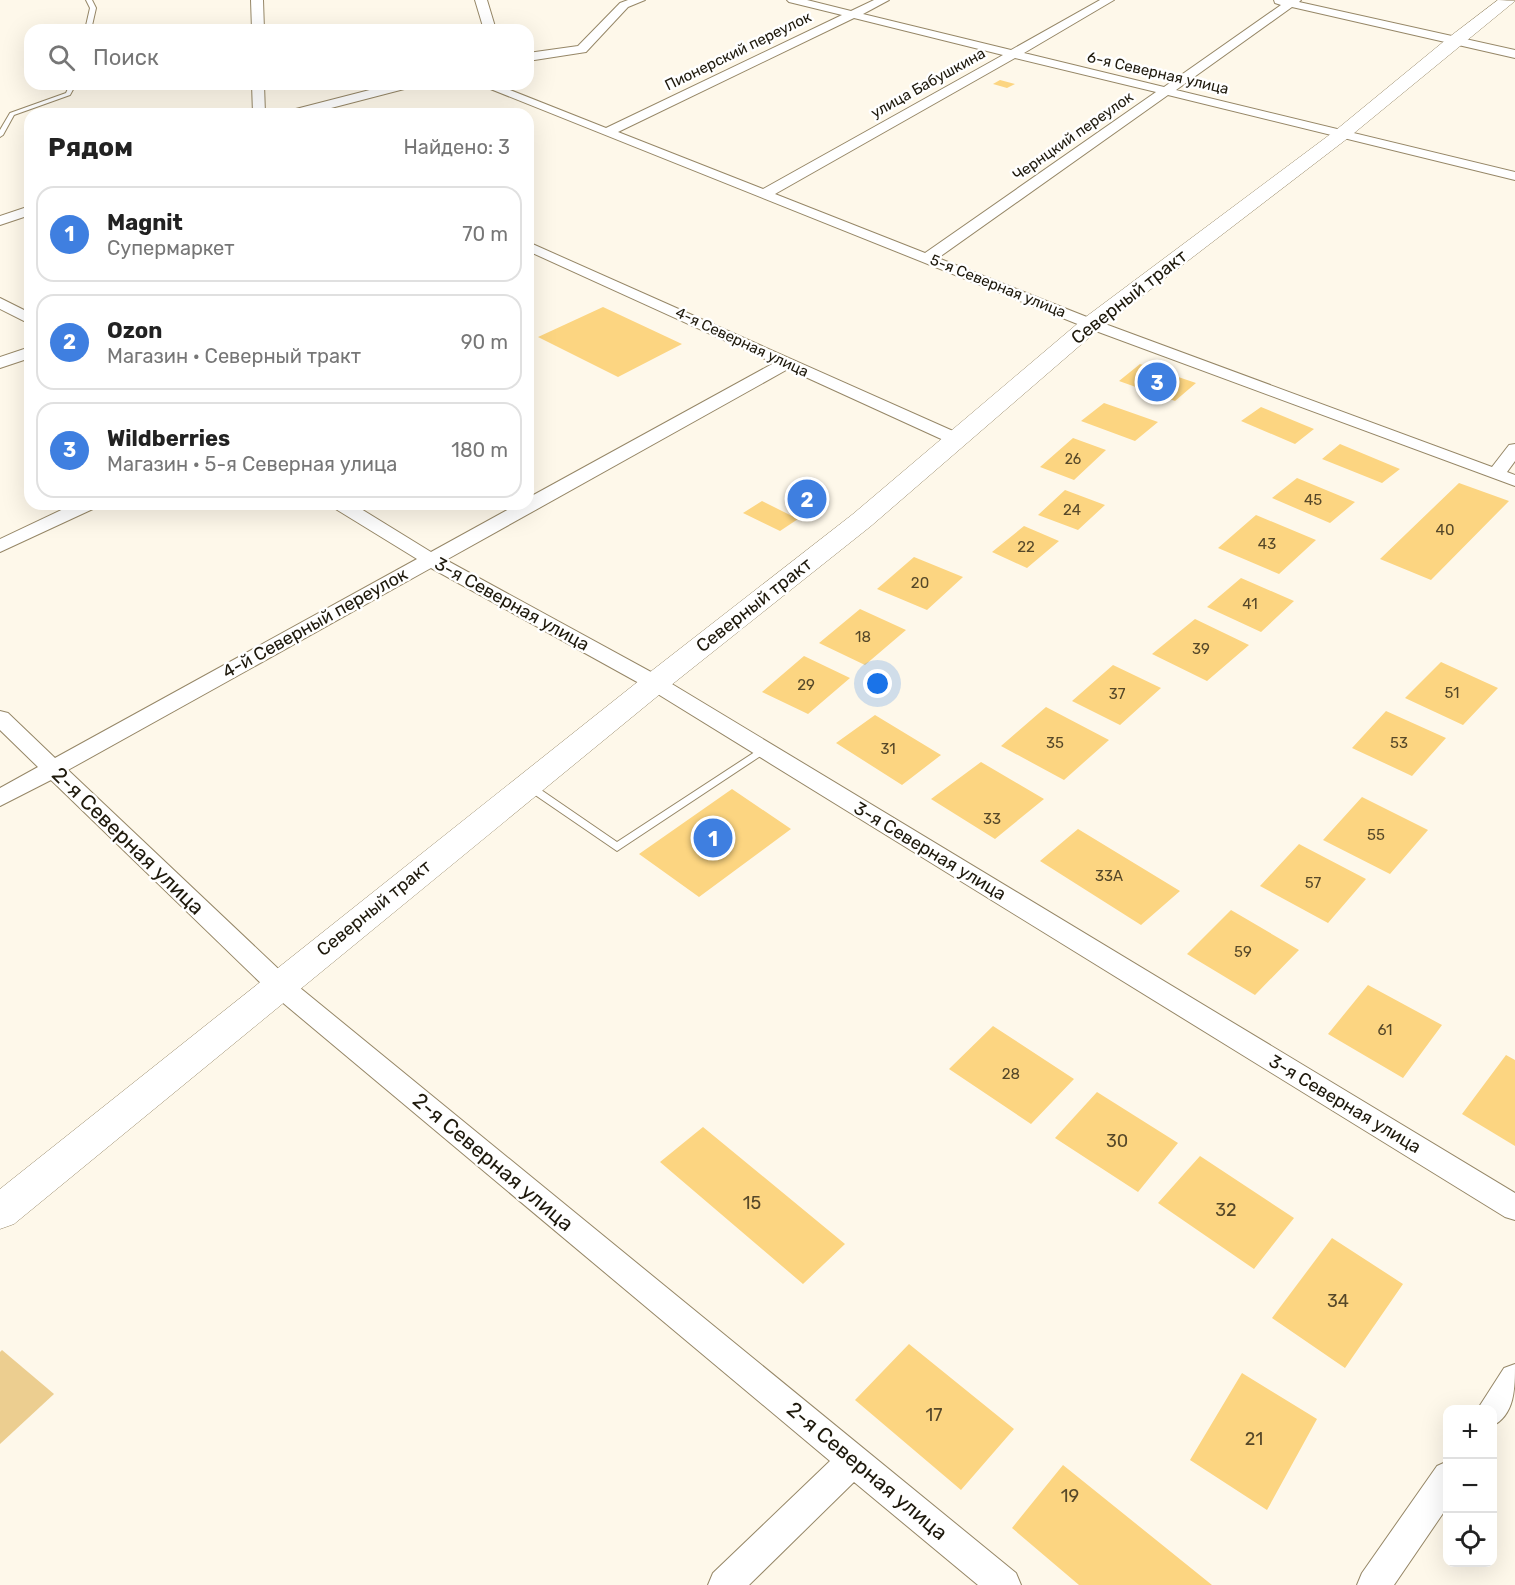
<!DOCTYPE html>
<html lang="ru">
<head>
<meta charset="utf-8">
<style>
	:root { --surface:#fff; --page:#f6f6f6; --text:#222; --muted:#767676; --line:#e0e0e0; --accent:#2563eb }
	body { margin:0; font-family:Rubik,sans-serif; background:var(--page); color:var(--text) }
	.controls { position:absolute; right:18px; bottom:18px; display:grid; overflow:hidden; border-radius:12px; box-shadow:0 6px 24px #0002 }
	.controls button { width:54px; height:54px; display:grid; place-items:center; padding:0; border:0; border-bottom:2px solid var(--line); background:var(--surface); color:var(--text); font:30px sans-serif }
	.you { position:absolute; left:878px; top:684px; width:21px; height:21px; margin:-15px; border:4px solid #fff; border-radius:50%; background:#1a73e8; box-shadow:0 0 0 9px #1a73e833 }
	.badge { display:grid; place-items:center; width:39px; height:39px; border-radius:50%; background:var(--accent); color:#fff; font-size:20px; font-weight:700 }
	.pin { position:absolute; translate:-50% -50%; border:3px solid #fff; box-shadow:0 2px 6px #0006 }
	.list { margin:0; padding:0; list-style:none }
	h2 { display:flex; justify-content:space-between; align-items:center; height:78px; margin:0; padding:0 24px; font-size:26px }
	h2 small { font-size:20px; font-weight:400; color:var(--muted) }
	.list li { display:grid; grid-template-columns:39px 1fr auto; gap:18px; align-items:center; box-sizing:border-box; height:96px; margin:0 12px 12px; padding:0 12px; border:2px solid var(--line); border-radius:18px }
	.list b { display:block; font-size:22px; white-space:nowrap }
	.list p { margin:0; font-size:20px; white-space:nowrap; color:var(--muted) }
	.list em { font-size:20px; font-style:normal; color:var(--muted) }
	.icon { flex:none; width:33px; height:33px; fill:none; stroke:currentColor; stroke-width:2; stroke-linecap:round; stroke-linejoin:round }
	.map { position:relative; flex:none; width:1515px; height:1585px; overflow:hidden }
	.search { position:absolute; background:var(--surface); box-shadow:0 6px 24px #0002; left:24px; top:24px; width:510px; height:66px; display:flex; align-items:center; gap:15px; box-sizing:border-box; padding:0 21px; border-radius:18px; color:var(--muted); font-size:22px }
	.panel { position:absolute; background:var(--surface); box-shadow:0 6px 24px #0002; left:24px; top:108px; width:510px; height:402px; border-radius:18px }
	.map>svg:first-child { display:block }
	.green { fill:#ecce90 }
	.building { fill:#fcd581 }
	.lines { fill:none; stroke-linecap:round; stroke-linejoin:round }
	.lane-casing { stroke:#968767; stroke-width:2 }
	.street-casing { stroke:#968767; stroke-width:2 }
	.secondary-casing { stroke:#968767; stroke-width:1 }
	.lane { fill:#fff; fill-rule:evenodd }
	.street { fill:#fff; fill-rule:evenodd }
	.secondary { fill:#fff; fill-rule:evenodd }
	.labels { text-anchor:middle; stroke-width:5; stroke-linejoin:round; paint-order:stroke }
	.far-number-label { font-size:14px; fill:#564829 }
	.far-street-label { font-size:15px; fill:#1e190c; stroke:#fff }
	.number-label { font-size:15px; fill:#564829 }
	.street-label { font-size:18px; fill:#1e190c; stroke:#fff }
	.near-number-label { font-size:18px; fill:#564829 }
	.near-street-label { font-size:21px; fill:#1e190c; stroke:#fff }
</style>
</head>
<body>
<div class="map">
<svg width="1515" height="1585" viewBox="0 0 1515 1585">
	<rect width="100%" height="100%" fill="#fef8ea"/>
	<path class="green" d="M2,1350L54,1394L0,1444V1352Z"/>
	<path class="building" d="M1000,80L1015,84L1007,88L993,84Z
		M603,307L682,344L618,377L538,337Z
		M1140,364L1196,383L1175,401L1119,381Z
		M1104,403L1158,422L1135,441L1081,421Z
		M1261,407L1314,429L1295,444L1241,421Z
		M1073,438L1106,450L1074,480L1040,467Z
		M1340,444L1400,469L1382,483L1322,459Z
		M1297,478L1355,502L1330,523L1272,498Z
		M1459,483L1509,501L1431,580L1380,559Z
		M1065,490L1105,505L1078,530L1038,515Z
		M762,501L798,519L780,531L743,513Z
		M1256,515L1316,540L1279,574L1218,548Z
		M1024,526L1059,541L1027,568L992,552Z
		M914,557L963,577L927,610L877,589Z
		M1241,578L1294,601L1261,632L1207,607Z
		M860,609L906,630L865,665L819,643Z
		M1195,619L1249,645L1207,681L1152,654Z
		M804,656L850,678L808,714L762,692Z
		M1441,662L1498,688L1463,725L1405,698Z
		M1113,665L1161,688L1120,725L1072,701Z
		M1046,707L1109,740L1064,780L1001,746Z
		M1386,711L1446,738L1412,776L1352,748Z
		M875,715L941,755L902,785L836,743Z
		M981,762L1044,799L995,839L931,799Z
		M732,789L791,829L699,897L639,854Z
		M1362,797L1428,830L1390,874L1323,840Z
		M1078,829L1180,891L1141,925L1040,861Z
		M1299,844L1366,879L1328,923L1260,886Z
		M1231,910L1299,950L1255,995L1187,954Z
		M1368,985L1442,1025L1403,1078L1328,1034Z
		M993,1026L1074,1079L1031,1124L949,1069Z
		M1506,1055L1515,1060V1146L1462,1114Z
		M1097,1092L1178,1143L1138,1192L1055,1138Z
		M703,1127L845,1244L803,1284L660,1162Z
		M1200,1156L1294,1218L1254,1269L1158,1203Z
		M1332,1238L1403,1284L1345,1368L1272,1318Z
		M909,1344L1014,1429L961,1490L855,1400Z
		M1242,1373L1317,1419L1267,1510L1190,1460Z
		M1063,1465L1212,1585H1079L1012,1528Z"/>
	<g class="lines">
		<defs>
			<path id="lane" d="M86,0H92L96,8L91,30H85L90,8Z
				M70,84H76L70,95L14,115L3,135L0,137V130L10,113L66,93Z
				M764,746L768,747L769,749L768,751L617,851L522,786L527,782L531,783L617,842Z"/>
			<path id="street" d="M251,0H263L264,30H252Z
				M475,0H487L496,30H484Z
				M628,0H645L628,7L586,52L528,61V53L578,46L620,3Z
				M787,0H807L851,11L874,0H889L863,14L1011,50L1100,0H1114L1024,53L1164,87L1281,5L1275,3L1274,0H1301L1299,2L1515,50V58L1292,7L1176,90L1515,172V180L1168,95L938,258L1097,321L1492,467L1509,445L1515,444V461L1507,472L1515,475V486L1085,327L478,84H495L606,128L842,15L789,2ZM854,18L1003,55L763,189L618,132ZM1015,58L1156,92L925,253L775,194Z
				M252,84H264L265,114H253Z
				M393,84H414L412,87L308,114H287L288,111Z
				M30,206V215L0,225V216Z
				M528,242L962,435L965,439L962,443H950L788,369L446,560L662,678L1515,1193V1220L1505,1217L648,688L431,568L68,770L288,978L1016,1573L1021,1585H978L854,1482L749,1585H708L713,1573L830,1461L270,992L51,780L0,806V788L38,767L0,730V711L8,713L55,758L417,559L334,508L331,504H353L431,552L518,504H528V498L774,363L528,251Z
				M0,298L30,313V324L0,309Z
				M30,347V358L0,368V357Z
				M74,504H98L95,508L0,552V539Z
				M1515,1364C1515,1388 1515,1415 1492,1426V1410H1477L1504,1368Z
				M1448,1461V1506L1394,1585H1357L1362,1573L1437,1466Z"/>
			<path id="secondary" d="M1498,0L1515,1L1348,138L1099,329L871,526L665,690L14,1224L0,1229V1189L645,676L853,514L1083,319L1336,130L1448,38Z"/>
		</defs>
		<use href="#lane" class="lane-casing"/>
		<use href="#street" class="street-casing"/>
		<use href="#secondary" class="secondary-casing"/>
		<use href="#lane" class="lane"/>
		<use href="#street" class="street"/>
		<use href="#secondary" class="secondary"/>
	</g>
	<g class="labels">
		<g class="far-number-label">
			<text x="1073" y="464">26</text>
		</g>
		<g class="far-street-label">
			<text transform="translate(738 51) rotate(-26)" y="5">Пионерский переулок</text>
			<text transform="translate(1158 73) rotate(13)" y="5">6-я Северная улица</text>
			<text transform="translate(928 83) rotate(-29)" y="5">улица Бабушкина</text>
			<text transform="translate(1073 136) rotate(-35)" y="5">Чернцкий переулок</text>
			<text transform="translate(998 286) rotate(22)" y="5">5-я Северная улица</text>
			<text transform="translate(742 342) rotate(25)" y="5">4-я Северная улица</text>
		</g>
		<g class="number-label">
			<text x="1313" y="505">45</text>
			<text x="1072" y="515">24</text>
			<text x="1445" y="535">40</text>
			<text x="1267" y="549">43</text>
			<text x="1026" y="552">22</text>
			<text x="920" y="588">20</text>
			<text x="1250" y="609">41</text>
			<text x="863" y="642">18</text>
			<text x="1201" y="654">39</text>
			<text x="806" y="690">29</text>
			<text x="1452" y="698">51</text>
			<text x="1117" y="699">37</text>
			<text x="1055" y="748">35</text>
			<text x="1399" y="748">53</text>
			<text x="888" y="754">31</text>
			<text x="992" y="824">33</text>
			<text x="1376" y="840">55</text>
			<text x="1109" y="881">33А</text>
			<text x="1313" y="888">57</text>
			<text x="1243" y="957">59</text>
			<text x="1385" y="1035">61</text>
			<text x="1011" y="1079">28</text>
		</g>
		<g class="street-label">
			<text transform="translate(1129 297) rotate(-38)" y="6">Северный тракт</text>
			<text transform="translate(512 604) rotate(29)" y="6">3-я Северная улица</text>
			<text transform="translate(754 605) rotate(-38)" y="6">Северный тракт</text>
			<text transform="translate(315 623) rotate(-29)" y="6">4-й Северный переулок</text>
			<text transform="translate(930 851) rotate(31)" y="6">3-я Северная улица</text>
			<text transform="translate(374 908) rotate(-39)" y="6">Северный тракт</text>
			<text transform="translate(1345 1104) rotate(31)" y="6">3-я Северная улица</text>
		</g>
		<g class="near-number-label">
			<text x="1117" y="1147">30</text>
			<text x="752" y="1209">15</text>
			<text x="1226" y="1216">32</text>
			<text x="1338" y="1307">34</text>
			<text x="934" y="1421">17</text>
			<text x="1254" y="1445">21</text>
			<text x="1070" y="1502">19</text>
		</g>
		<g class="near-street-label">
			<text transform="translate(128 841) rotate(44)" y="7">2-я Северная улица</text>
			<text transform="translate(493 1162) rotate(40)" y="7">2-я Северная улица</text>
			<text transform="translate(867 1471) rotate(40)" y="7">2-я Северная улица</text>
		</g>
	</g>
</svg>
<div class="controls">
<button>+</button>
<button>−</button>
<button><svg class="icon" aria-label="locate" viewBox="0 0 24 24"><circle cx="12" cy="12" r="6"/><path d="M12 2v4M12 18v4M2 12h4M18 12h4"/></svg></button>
</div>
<div class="you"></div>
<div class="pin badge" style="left:713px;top:838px;background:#3f7fe0">1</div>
<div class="pin badge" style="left:807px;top:499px;background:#3f7fe0">2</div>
<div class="pin badge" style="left:1157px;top:382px;background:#3f7fe0">3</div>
<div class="search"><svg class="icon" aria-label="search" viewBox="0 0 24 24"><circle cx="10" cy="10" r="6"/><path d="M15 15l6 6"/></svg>Поиск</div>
<section class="panel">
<h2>Рядом<small>Найдено: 3</small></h2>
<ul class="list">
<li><span class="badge" style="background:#3f7fe0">1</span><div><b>Magnit</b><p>Супермаркет</p></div><em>70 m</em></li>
<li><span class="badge" style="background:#3f7fe0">2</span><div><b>Ozon</b><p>Магазин · Северный тракт</p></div><em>90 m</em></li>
<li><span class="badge" style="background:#3f7fe0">3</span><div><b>Wildberries</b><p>Магазин · 5-я Северная улица</p></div><em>180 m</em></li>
</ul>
</section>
</div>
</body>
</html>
